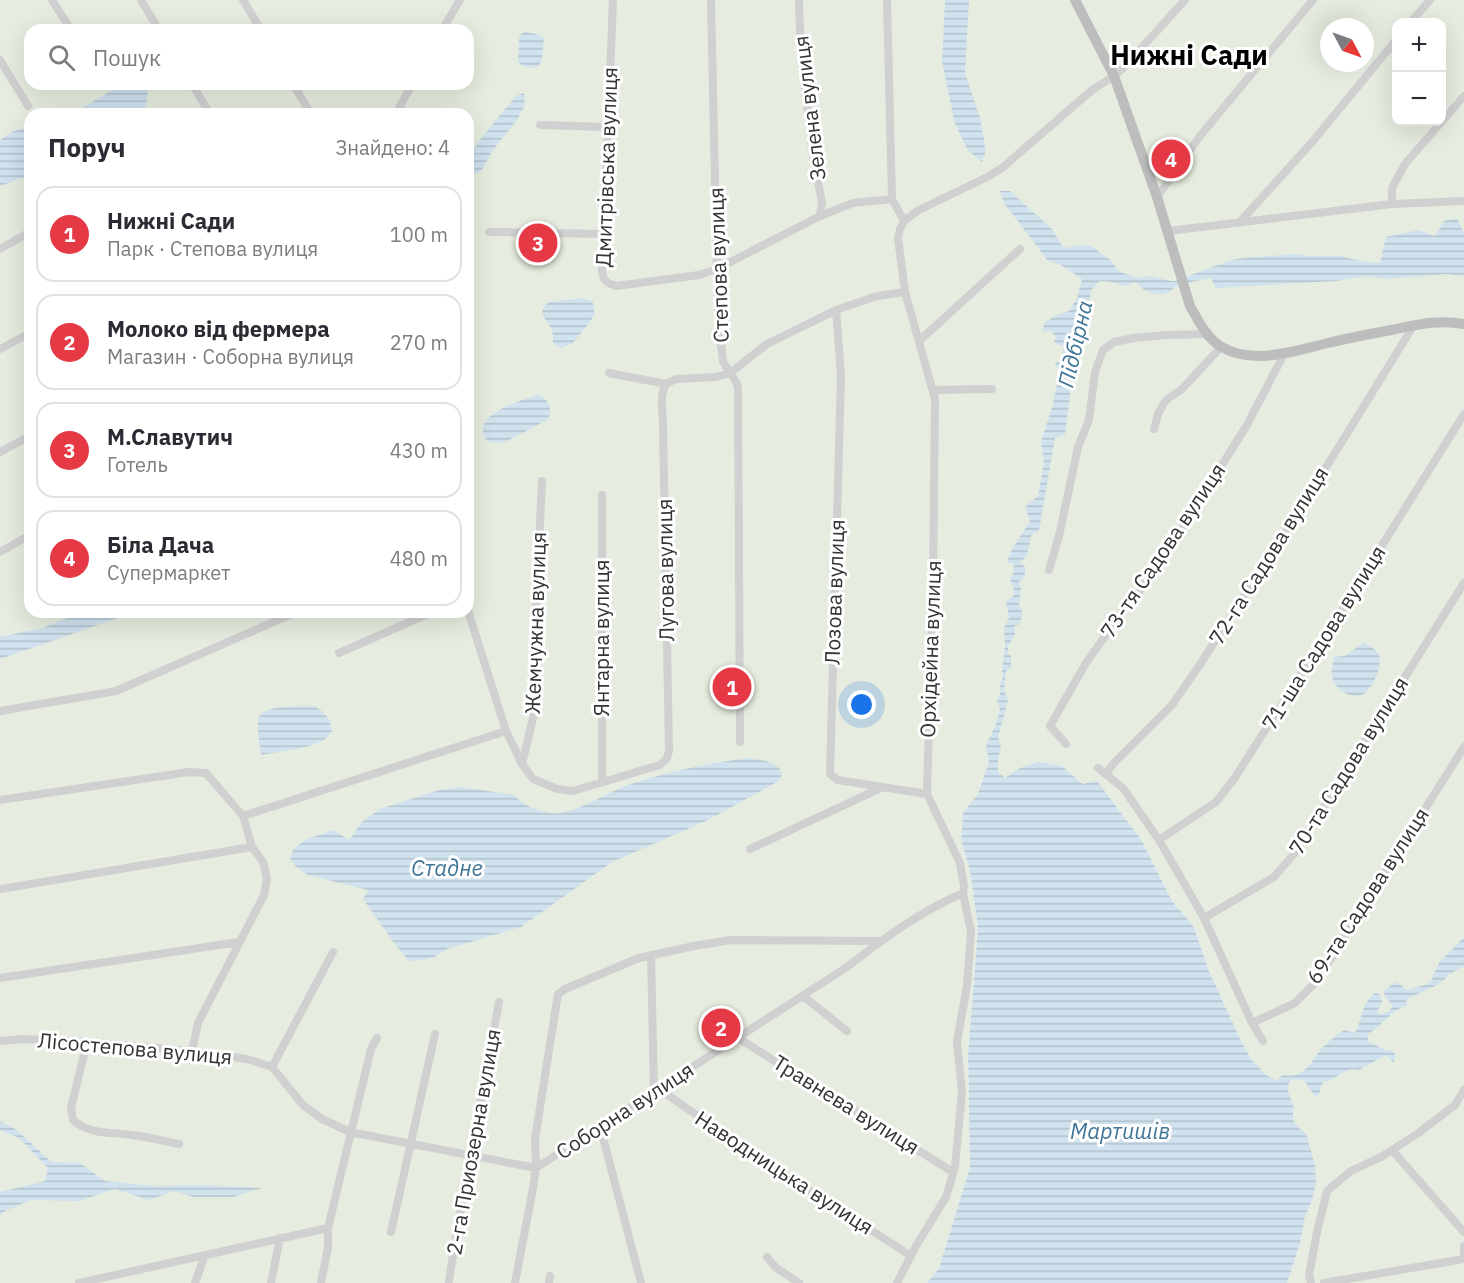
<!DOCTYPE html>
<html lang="uk">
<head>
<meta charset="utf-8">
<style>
	:root { --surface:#fff; --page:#f2f2f3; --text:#2b2b33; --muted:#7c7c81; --line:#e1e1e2; --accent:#e63946 }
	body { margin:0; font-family:"IBM Plex Sans",sans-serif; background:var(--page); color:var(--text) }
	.controls { position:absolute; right:18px; top:18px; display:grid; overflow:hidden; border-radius:12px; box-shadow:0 6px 24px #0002 }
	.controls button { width:54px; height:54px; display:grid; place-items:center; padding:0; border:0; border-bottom:2px solid var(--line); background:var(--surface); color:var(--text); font:30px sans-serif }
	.compass { position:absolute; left:1320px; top:18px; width:54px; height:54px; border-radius:50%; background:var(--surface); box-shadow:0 6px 24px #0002; rotate:131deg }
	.you { position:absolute; left:862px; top:705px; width:21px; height:21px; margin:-15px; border:4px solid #fff; border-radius:50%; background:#1a73e8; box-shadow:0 0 0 9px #1a73e833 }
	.badge { display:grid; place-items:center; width:39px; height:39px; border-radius:50%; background:var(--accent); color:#fff; font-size:20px; font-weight:700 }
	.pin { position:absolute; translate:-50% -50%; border:3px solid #fff; box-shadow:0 2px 6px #0006 }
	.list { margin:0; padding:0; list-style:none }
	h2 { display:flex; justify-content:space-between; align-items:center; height:78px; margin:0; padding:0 24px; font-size:26px }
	h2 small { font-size:20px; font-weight:400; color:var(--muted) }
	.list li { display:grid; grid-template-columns:39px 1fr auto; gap:18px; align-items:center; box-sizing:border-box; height:96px; margin:0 12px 12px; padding:0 12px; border:2px solid var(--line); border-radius:18px }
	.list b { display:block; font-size:22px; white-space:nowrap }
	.list p { margin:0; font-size:20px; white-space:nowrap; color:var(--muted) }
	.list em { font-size:20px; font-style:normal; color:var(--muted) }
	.icon { flex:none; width:33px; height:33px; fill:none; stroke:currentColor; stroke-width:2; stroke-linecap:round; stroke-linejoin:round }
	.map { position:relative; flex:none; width:1464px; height:1283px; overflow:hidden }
	.search { position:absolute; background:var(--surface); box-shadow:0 6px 24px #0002; left:24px; top:24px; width:450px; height:66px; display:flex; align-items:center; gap:15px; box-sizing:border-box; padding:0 21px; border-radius:18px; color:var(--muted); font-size:22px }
	.panel { position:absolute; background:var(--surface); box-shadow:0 6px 24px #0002; left:24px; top:108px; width:450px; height:510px; border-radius:18px }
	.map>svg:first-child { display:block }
	.green { fill:#e6ecdf; fill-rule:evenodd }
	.water { fill:url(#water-rules) }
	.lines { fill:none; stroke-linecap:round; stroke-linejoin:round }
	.street { stroke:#d0d0d0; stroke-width:8 }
	.secondary { stroke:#bdbdbd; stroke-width:10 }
	.labels { text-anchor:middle; stroke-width:6; stroke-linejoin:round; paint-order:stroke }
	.street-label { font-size:21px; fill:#333; stroke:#fff }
	.water-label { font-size:22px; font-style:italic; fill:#3f7597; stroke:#fff }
	.district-label { font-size:27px; font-weight:bold; fill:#000; stroke:#fff }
</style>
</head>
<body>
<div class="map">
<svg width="1464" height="1283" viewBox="0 0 1464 1283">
	<defs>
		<pattern id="water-rules" width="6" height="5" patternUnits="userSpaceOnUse" patternTransform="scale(1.5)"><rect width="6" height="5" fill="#cfe2ee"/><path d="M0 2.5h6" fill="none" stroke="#b2c2cd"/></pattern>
	</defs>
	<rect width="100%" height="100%" fill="#fff"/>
	<path class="green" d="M0,0H1464V1283H1287L1301,1240L1304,1220L1311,1203L1299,1128L1294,1122L1293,1114L1294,1107L1287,1088L1265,1074L1252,1060L1242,1043L1208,969L1194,927L1172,901L1142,841L1083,784L1062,766L1020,768L963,813L961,840L970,871L978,928L968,1054L970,1167L939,1268L927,1283H0ZM1396,22H1442V122H1396ZM1329,27H1365V63H1329ZM30,30H468V84H30ZM30,114H468V612H30Z"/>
	<path class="water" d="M945,0H969L965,73L980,118L986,151L982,162L968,150L955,124L942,62Z
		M525,32L536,34L544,38C543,44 543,60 540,64C534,71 523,67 518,62L519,37L521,34Z
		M114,89H148L146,106L132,114H72Z
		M523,93L525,95L524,107L517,120L493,150L483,168L480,172L476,174L469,172L468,158L471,153L483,136L516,96Z
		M30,127V175L0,186V140L14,131Z
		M1000,191H1010L1053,230L1060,243L1065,248L1081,245L1091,246L1112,261L1118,271L1137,278L1152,276L1170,281H1175L1231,260L1243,258L1296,254L1310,256H1340L1366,262L1380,263L1386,237L1418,230L1435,236L1444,221L1457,218L1464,233V276L1447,274L1386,279L1367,276L1336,281L1216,288L1211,278C1200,280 1188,282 1178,286C1169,289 1177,287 1170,291C1158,299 1144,291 1135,282L1126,286L1112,282L1100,281L1091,290L1080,368L1071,386L1065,435L1055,438L1039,530L1031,536L1027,556L1020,562L1025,567V575L1019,582L1021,589L1019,604L1023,614L1019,625L1014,626L1015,634L1008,647V653L1011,656V668L1006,671L1004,690L1008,701L998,737L1001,747L998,758V772L1005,778L1020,768L1038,762L1062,766L1083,784L1097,781L1142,841L1172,901L1194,927L1208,969L1242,1043L1252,1060L1265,1074L1277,1081L1282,1075C1307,1079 1310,1061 1324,1046C1330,1040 1337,1035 1344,1030L1355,1033C1363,1017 1361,1004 1375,993L1380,994L1382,1002L1377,1012L1381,1014L1389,1011L1393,1006L1385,996L1384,991L1390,986L1397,982L1407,990L1425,985L1431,981L1439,963L1464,937V966L1448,975L1444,980L1435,986L1409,998L1406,1001L1408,1005C1392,1009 1382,1026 1368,1034V1041L1385,1050L1393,1051L1396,1056L1393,1063L1389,1057L1384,1056L1359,1070L1351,1069L1340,1074L1330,1081H1324L1321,1086L1320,1093L1315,1097L1304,1080L1291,1079L1287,1088L1294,1107L1293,1114L1294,1122L1299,1128L1306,1134L1315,1165L1316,1184L1311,1203L1304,1220L1301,1240L1287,1283H927L939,1268L970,1167L968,1054L978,928L970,871L961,840L963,813L978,794L989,762L986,745L995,727L1000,710L997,701C1003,691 998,687 1003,677L1002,670L1005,646L1004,628L1009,618L1006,600L1014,596V591L1010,578L1013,574L1014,564L1007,562L1012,549L1030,521L1025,507L1038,496L1044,463L1041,442L1053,404L1056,387L1065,378L1055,364L1061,359L1064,347L1054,342L1056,338L1051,330L1042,332L1045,322L1057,315L1069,311L1077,298L1082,279L1059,264L1048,261L1004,203Z
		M582,298L592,301L594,307V315L590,322L572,344L561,348L553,343C553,337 553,332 551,328C545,317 536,312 549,302Z
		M537,395C548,396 554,411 547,420L507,441L496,443L487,441C468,415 520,401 537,395Z
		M83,612H135L0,659V637L42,628Z
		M1364,642C1369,646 1376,649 1379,655C1383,665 1373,687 1365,693C1352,701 1334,690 1332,676C1331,670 1333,663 1334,657L1345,656Z
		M313,706C325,711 330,718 332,731C328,736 324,741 318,743C303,749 277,752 261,755C260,746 256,725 259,717C264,705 301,706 313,706Z
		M749,758C762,761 779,760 782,775L777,782L706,821L612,862L521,927L447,949L434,957L423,960L409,961L397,947L363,899L368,890L308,875L295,866L290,858L294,848L305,840L333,830L349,840L362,822L380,809L439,790L462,787L514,795C523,806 545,815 559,813C582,810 606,793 628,785C666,772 708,763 749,758Z
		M0,1121L17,1130L51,1162L80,1163L105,1181L153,1186L201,1185L262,1188L233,1197H193L175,1191L149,1200L115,1189L79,1201L31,1200L3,1212L0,1215V1192L45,1181L48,1168L19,1138L0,1130Z"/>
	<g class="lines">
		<path class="street" d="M52,0L71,30
			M141,0L159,30
			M243,0L261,30
			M613,0L602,271L604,279L608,283L616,286L699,275L717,269L820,216L853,203L892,199
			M711,0L718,317L723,361C727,370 735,377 738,387L740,742
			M799,0L801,55L813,157L822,202L820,216
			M887,0L892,199L904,221
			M1411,22L1430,0
			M442,30L460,0
			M0,60L28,106
			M192,84L210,114
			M293,84L311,114
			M397,114L399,108L412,84
			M540,125L607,127
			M1157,197L1200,136L1313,0
			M1392,204V188L1405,164L1464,96
			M1239,223L1313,141L1396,40
			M1168,231L1392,204L1464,201
			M489,232L603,234
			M0,249L30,232
			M836,310L841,375L830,774L838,780L927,794
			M919,341L1020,249
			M0,349L30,333
			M609,373L666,384L676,379L716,377L730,373L767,344L814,321L836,310L877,296L905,292
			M933,390L992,389
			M1154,429L1158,414L1164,403L1170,397L1181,390L1221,347
			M0,452L30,436
			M602,495V781
			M0,552L30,535
			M1049,570L1059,536L1078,447L1089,420L1095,372L1103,350L1114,342L1134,338L1166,335L1207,334
			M468,611L506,731L522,764L533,779L557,789L573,791L660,765L667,758L669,751L663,424C663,410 659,396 666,384
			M339,653L432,612
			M0,711L116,691L296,612
			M1066,744L1050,726L1086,663L1118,618L1125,606L1135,598L1176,538L1247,425L1284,354
			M522,764L535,710L533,670L542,481
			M1098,768L1123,788L1159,840L1204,918L1252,1023L1263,1041
			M1106,773L1116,761L1172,705L1199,666L1301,508L1414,325
			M0,800L189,772L206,773L243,816L252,847L263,862L267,878L264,895L198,1023L192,1051
			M243,816L506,731
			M1159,840L1216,802L1234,779L1328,632L1464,414
			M750,849L883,787
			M0,889L252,847
			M1204,918L1274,877L1294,854L1464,583
			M651,955L654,1092
			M0,978L239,942
			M803,996L847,1031
			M1252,1023L1295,1003L1316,982L1464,747
			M738,1038L953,1172
			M0,1041L21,1039L87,1042L192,1051L247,1059L272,1067L303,1105L322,1119L350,1132L536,1168L847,967C883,939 921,911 963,893
			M87,1042L71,1108L73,1120C90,1135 112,1132 132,1135C148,1137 164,1141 179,1144
			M272,1067L333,952
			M659,1089L746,1149L911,1256
			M600,1126L641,1283
			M1392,1150L1464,1232
			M391,1232L435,1034
			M1464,1246V1259
			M767,1257L775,1267L799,1283
			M449,1281L456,1236L499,1002
			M79,1283L328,1228
			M195,1283L205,1255
			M271,1283L280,1238
			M321,1283L328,1247V1228L371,1049L377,1038
			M515,1283L533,1188L536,1168L535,1139L558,994L565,989L639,958L694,946L730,940L880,941
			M549,1283L550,1276
			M897,1283L916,1246L946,1197L955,1167L962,1092L957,1042L967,986L971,932L963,893L964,886L960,863L927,794L933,583L935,399L905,292L898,238L900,229L904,221L917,211L987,177L1002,168L1092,90L1114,76L1127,64L1185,0
			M1311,1283L1309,1275L1317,1232L1327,1191L1351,1171L1381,1157L1417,1134L1455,1105L1464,1090
			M1324,1283L1464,1259"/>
		<path class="secondary" d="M1075,0L1114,76L1157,197L1190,306C1198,320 1206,337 1220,346C1252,366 1295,351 1328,343C1349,338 1370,334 1391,330C1416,325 1439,319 1464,324"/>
	</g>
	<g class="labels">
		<g class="street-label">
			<text transform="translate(810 108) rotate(-97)" y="7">Зелена вулиця</text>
			<text transform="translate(607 167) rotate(-88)" y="7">Дмитрівська вулиця</text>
			<text transform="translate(719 265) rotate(-92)" y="7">Степова вулиця</text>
			<text transform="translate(1163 551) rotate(-56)" y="7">73-тя Садова вулиця</text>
			<text transform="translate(1269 556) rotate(-58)" y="7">72-га Садова вулиця</text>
			<text transform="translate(666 570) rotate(-91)" y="7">Лугова вулиця</text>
			<text transform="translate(835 592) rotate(-88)" y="7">Лозова вулиця</text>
			<text transform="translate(536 623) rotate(-88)" y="7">Жемчужна вулиця</text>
			<text transform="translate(602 638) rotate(-90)" y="7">Янтарна вулиця</text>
			<text transform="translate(1324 638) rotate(-58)" y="7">71-ша Садова вулиця</text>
			<text transform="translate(931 649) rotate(-88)" y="7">Орхідейна вулиця</text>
			<text transform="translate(1349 766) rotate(-58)" y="7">70-та Садова вулиця</text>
			<text transform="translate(1368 896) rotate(-57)" y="7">69-та Садова вулиця</text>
			<text transform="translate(135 1049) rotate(5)" y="7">Лісостепова вулиця</text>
			<text transform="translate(846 1105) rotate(32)" y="7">Травнева вулиця</text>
			<text transform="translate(625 1111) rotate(-33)" y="7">Соборна вулиця</text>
			<text transform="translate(474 1142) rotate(-80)" y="7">2-га Приозерна вулиця</text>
			<text transform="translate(784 1173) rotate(33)" y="7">Наводницька вулиця</text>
		</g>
		<g class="water-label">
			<text transform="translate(1075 344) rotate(-77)" y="8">Підбірна</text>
			<text x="447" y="876">Стадне</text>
			<text x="1120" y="1139">Мартишів</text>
		</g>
		<g class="district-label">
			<text x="1189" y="65">Нижні Сади</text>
		</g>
	</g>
</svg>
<div class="controls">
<button>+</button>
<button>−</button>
</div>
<svg class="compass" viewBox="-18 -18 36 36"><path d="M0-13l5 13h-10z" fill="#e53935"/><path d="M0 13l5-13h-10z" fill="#7c7c81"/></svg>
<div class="you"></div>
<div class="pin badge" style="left:732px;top:687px">1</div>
<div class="pin badge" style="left:721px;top:1028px">2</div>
<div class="pin badge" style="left:538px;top:243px">3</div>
<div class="pin badge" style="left:1171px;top:159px">4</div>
<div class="search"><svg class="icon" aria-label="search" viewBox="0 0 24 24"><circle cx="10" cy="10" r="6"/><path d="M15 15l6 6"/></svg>Пошук</div>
<section class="panel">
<h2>Поруч<small>Знайдено: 4</small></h2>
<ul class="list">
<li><span class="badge">1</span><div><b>Нижні Сади</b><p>Парк · Степова вулиця</p></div><em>100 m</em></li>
<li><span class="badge">2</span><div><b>Молоко від фермера</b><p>Магазин · Соборна вулиця</p></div><em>270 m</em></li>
<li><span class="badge">3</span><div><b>М.Славутич</b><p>Готель</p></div><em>430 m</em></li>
<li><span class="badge">4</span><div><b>Біла Дача</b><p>Супермаркет</p></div><em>480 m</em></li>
</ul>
</section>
</div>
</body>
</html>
